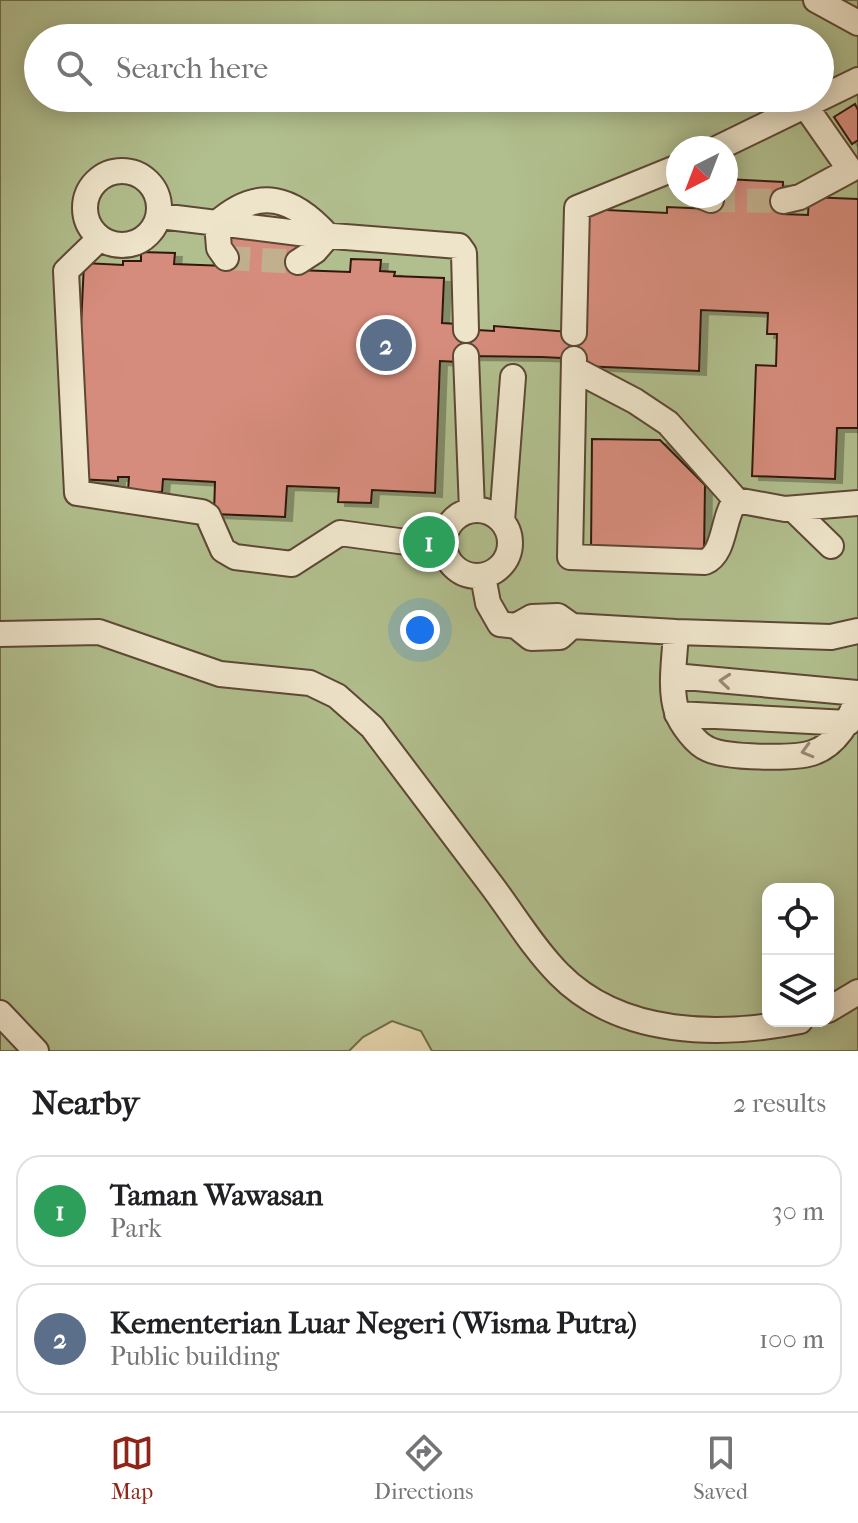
<!DOCTYPE html>
<html lang="en">
<head>
<meta charset="utf-8">
<style>
	:root { --surface:#fff; --page:#f6f6f6; --text:#202124; --muted:#757577; --line:#e0e0e0; --accent:#8f2418 }
	body { margin:0; font-family:"IM FELL French Canon",serif; background:var(--page); color:var(--text) }
	.controls { position:absolute; right:24px; bottom:24px; display:grid; overflow:hidden; border-radius:16px; box-shadow:0 4px 20px #0003 }
	.controls button { width:72px; height:72px; display:grid; place-items:center; padding:0; border:0; border-bottom:2px solid var(--line); background:var(--surface); color:var(--text); font:40px sans-serif }
	.compass { position:absolute; left:666px; top:136px; width:72px; height:72px; border-radius:50%; background:var(--surface); box-shadow:0 4px 20px #0003; rotate:222deg }
	.you { position:absolute; left:420px; top:630px; width:28px; height:28px; margin:-20px; border:6px solid #fff; border-radius:50%; background:#1a73e8; box-shadow:0 0 0 12px #1a73e833 }
	.badge { display:grid; place-items:center; width:52px; height:52px; border-radius:50%; background:var(--accent); color:#fff; font-size:26px; font-weight:700 }
	.pin { position:absolute; translate:-50% -50%; border:4px solid #fff; box-shadow:0 2px 8px #0006 }
	.list { margin:0; padding:0; list-style:none }
	h2 { display:flex; justify-content:space-between; align-items:center; height:104px; margin:0; padding:0 32px; font-size:34px }
	h2 small { font-size:26px; font-weight:400; color:var(--muted) }
	.list li { display:grid; grid-template-columns:52px 1fr auto; gap:24px; align-items:center; box-sizing:border-box; height:112px; margin:0 16px 16px; padding:0 16px; border:2px solid var(--line); border-radius:24px }
	.list b { display:block; font-size:30px; white-space:nowrap }
	.list p { margin:0; font-size:26px; white-space:nowrap; color:var(--muted) }
	.list em { font-size:26px; font-style:normal; color:var(--muted) }
	.icon { flex:none; width:44px; height:44px; fill:none; stroke:currentColor; stroke-width:2; stroke-linecap:round; stroke-linejoin:round }
	.map { position:relative; flex:none; width:858px; height:1051px; overflow:hidden }
	.search { position:absolute; background:var(--surface); box-shadow:0 4px 20px #0003; left:24px; right:24px; top:24px; height:88px; display:flex; align-items:center; gap:20px; box-sizing:border-box; padding:0 28px; border-radius:44px; color:var(--muted); font-size:30px }
	.sheet { height:360px; background:var(--surface) }
	nav { display:flex; justify-content:space-around; align-items:center; box-sizing:border-box; height:112px; border-top:2px solid var(--line); background:var(--surface); font-size:22px; color:var(--muted) }
	nav a { display:grid; justify-items:center; gap:4px }
	nav .on { color:var(--accent) }
	.map>svg:first-child { display:block }
	.green { fill:#b1be8d; stroke:#716c4c; stroke-width:2; fill-rule:evenodd }
	.building { fill:#d68c7b; stroke:#31190c; stroke-width:2; filter:url(#shadow) }
	.lines { fill:none; stroke-linecap:round; stroke-linejoin:round }
	.minor-tunnel { stroke:#c1af8d; stroke-width:24; stroke-dasharray:24 12; stroke-linecap:butt }
	.minor-casing { stroke:#5e4834; stroke-width:28 }
	.minor { stroke:#eee4ca; stroke-width:24 }
	.oneway { stroke:#998974 }
</style>
</head>
<body>
<div class="map">
<svg width="858" height="1051" viewBox="0 0 858 1051">
	<defs>
		<filter id="shadow"><feDropShadow dx="7" dy="4" stdDeviation="0" flood-color="#0004"/></filter>
	</defs>
	<rect width="100%" height="100%" fill="#e5d5ad"/>
	<filter id="stains"><feTurbulence type="fractalNoise" baseFrequency=".0025" numOctaves="4"/><feColorMatrix values="0 0 0 0 .2 0 0 0 0 .09 0 0 0 0 .02 0 0 0 .5 -.17"/></filter>
	<radialGradient id="worn" r=".72"><stop offset=".6" stop-color="#630" stop-opacity="0"/><stop offset="1" stop-color="#630" stop-opacity=".3"/></radialGradient>
	<path class="green" d="M0,0H858V1051H432L421,1031L392,1021L363,1037L349,1051H0ZM38,38H820V98H38ZM678,148H726V196H678ZM768,889H828V1021H768Z"/>
	<path class="building" d="M855,104L858,110V140L852,144L834,117Z
		M726,179L783,182L782,214L808,215L809,197L858,199V428H837L835,479L752,476L756,365L776,366L777,334H767L768,313L701,310L699,371L581,366V359L542,357L459,356V362L440,361L435,493L372,490L371,503L338,502L339,488L287,486L285,517L214,514L215,482L163,479L162,492L128,491L129,477H118V481L75,479L72,326H81L84,263L123,265V261H141V252L175,253L174,264L226,266L227,237L299,240L297,270L350,272L351,259L381,260L380,271L395,272L394,276L444,278L442,323L458,324L459,329L494,331V326L582,333L586,209L667,213V207L711,209V196H726Z
		M592,439L660,440L705,485L704,554L591,552Z"/>
	<g class="lines">
		<path class="minor-tunnel" d="M711,200L783,201
			M226,258L298,262"/>
		<defs>
			<path id="minor" d="M816,0L858,23
				M718,148L858,80
				M85 208a37 37 0 1 1 74 0a37 37 0 1 1-74 0Z
				M701,196L711,200
				M783,201L800,197L850,170L806,107
				M160,216L307,234L459,246L464,253L466,330
				M99,239L66,271L77,493L202,512L208,516L223,550L235,557L292,564L340,533L443,547
				M226,258L219,248L217,223C259,186 293,197 328,236L315,251L298,262
				M574,333L577,208L678,167
				M466,356L472,510
				M574,359L570,557L705,562C726,553 722,517 736,500L785,509L858,503
				M574,369L635,401L668,423L736,500
				M793,509L831,546
				M444 543a33 33 0 1 1 66 0a33 33 0 1 1-66 0Z
				M502,521L513,377
				M483,576L488,603L500,624L516,626L531,638L560,637L572,626
				M516,626L532,617L558,616L572,626L676,632L831,637L858,631
				M676,632C675,657 669,688 677,712C681,724 696,744 708,749C726,758 793,759 812,753C837,745 849,720 858,698
				M0,634L99,632L220,674L310,683L337,696L372,727C411,779 450,830 489,882C512,912 533,948 559,974C621,1037 721,1037 800,1021
				M674,676L858,693
				M677,714L848,723
				M828,1010L858,992
				M0,1013L36,1051"/>
		</defs>
		<use href="#minor" class="minor-casing"/>
		<use href="#minor" class="minor"/>
	</g>
	<defs><path id="oneway-chevron" d="M-2-3.5L2.5 0L-2 3.5" fill="none" stroke-width="1.6" stroke-linecap="round" stroke-linejoin="round" transform="scale(2)"/></defs>
	<g class="oneway">
		<use href="#oneway-chevron" transform="translate(725 681) rotate(-175)"/>
		<use href="#oneway-chevron" transform="translate(807 751) rotate(164)"/>
	</g>
	<rect width="100%" height="100%" filter="url(#stains)"/>
	<rect width="100%" height="100%" fill="url(#worn)"/>
</svg>
<div class="controls">
<button><svg class="icon" aria-label="locate" viewBox="0 0 24 24"><circle cx="12" cy="12" r="6"/><path d="M12 2v4M12 18v4M2 12h4M18 12h4"/></svg></button>
<button><svg class="icon" aria-label="layers" viewBox="0 0 24 24"><path d="M12 4l9 5-9 5-9-5zM3 14l9 5 9-5"/></svg></button>
</div>
<svg class="compass" viewBox="-18 -18 36 36"><path d="M0-13l5 13h-10z" fill="#e53935"/><path d="M0 13l5-13h-10z" fill="#757577"/></svg>
<div class="you"></div>
<div class="pin badge" style="left:429px;top:542px;background:#2e9e5b">1</div>
<div class="pin badge" style="left:386px;top:345px;background:#5c6f8a">2</div>
<div class="search"><svg class="icon" aria-label="search" viewBox="0 0 24 24"><circle cx="10" cy="10" r="6"/><path d="M15 15l6 6"/></svg>Search here</div>
</div>
<section class="sheet">
<h2>Nearby<small>2 results</small></h2>
<ul class="list">
<li><span class="badge" style="background:#2e9e5b">1</span><div><b>Taman Wawasan</b><p>Park</p></div><em>30 m</em></li>
<li><span class="badge" style="background:#5c6f8a">2</span><div><b>Kementerian Luar Negeri (Wisma Putra)</b><p>Public building</p></div><em>100 m</em></li>
</ul>
</section>
<nav>
<a class="on"><svg class="icon" aria-label="map" viewBox="0 0 24 24"><path d="M3 6l6-2 6 2 6-2v14l-6 2-6-2-6 2zM9 4v14M15 6v14"/></svg>Map</a>
<a><svg class="icon" aria-label="directions" viewBox="0 0 24 24"><path d="M12 3l9 9-9 9-9-9zM9 14v-3h6M13 9l2 2-2 2"/></svg>Directions</a>
<a><svg class="icon" aria-label="saved" viewBox="0 0 24 24"><path d="M7 4h10v16l-5-4-5 4z"/></svg>Saved</a>
</nav>
</body>
</html>
